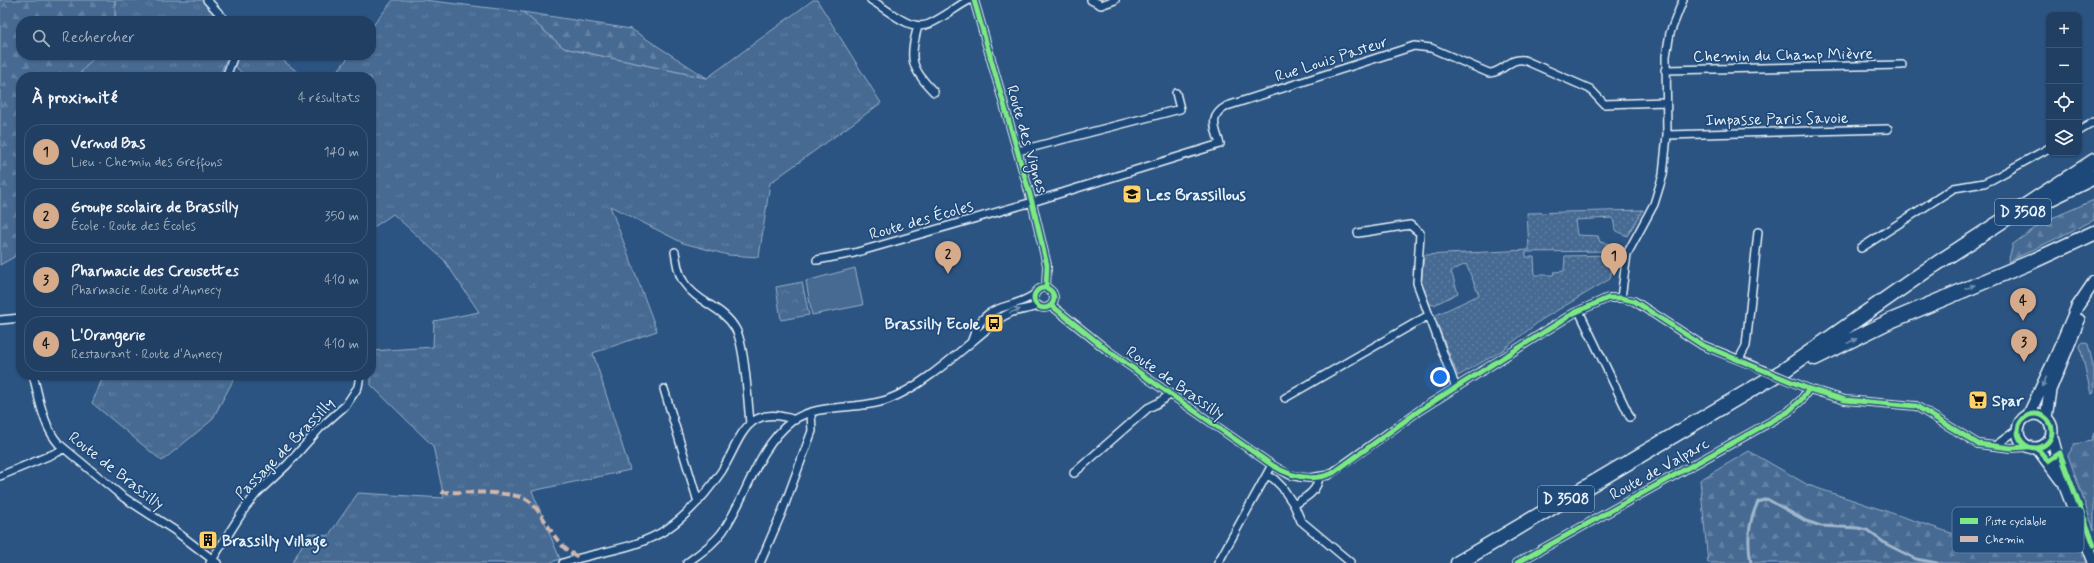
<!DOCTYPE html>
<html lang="fr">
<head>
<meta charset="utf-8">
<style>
	:root { --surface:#203f62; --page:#2d4a6b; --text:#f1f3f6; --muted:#a2afbe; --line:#3d5877; --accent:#d6ab8b }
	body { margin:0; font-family:Mynerve,sans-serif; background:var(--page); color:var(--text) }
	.controls { position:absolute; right:12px; top:12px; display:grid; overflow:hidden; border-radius:8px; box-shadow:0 1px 3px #0004 }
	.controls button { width:36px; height:36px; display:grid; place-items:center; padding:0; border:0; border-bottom:1px solid var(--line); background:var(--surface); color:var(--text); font:20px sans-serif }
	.you { position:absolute; left:1440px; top:377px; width:14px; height:14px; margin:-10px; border:3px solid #fff; border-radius:50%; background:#1a73e8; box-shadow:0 0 0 6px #1a73e833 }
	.badge { display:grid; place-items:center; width:26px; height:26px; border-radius:50%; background:var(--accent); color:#111; font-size:13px; font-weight:700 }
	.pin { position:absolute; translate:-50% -33px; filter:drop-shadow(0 1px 2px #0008) }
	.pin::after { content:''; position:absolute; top:21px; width:14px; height:12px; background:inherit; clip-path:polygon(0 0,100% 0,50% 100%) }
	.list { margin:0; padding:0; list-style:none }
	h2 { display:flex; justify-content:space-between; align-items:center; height:52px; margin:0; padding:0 16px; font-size:17px }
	h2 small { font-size:13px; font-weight:400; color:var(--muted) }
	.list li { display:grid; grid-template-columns:26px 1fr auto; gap:12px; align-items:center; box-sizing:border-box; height:56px; margin:0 8px 8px; padding:0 8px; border:1px solid var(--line); border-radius:16px }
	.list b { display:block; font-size:15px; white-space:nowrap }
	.list p { margin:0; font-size:13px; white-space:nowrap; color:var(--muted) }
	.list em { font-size:13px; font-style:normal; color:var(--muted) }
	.icon { flex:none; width:22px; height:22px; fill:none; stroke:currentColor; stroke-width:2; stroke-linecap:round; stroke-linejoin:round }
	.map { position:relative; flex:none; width:2094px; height:563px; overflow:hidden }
	.search { position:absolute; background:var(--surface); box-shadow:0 1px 3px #0004; left:16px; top:16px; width:360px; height:44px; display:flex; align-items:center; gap:10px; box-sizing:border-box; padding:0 14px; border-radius:16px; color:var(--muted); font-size:15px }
	.panel { position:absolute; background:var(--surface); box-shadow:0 1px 3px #0004; left:16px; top:72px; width:360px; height:308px; border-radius:16px }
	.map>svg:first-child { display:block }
	.grass { fill:url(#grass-tufts); stroke:#98aec6 }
	.forest { fill:url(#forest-firs); stroke:#98aec6 }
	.park { fill:url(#park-crowns); stroke:#98aec6 }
	.garden { fill:url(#garden-dots); stroke:#98aec6 }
	.pitch { fill:#476b93; stroke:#98aec6 }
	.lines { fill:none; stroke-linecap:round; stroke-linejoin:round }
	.stream { stroke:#a0b6cb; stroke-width:3 }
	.street-casing { stroke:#e8f1f8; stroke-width:10 }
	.secondary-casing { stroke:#e8f1f8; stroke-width:14 }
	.highway-casing { stroke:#e8f1f8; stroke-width:17 }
	.street { stroke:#1f4a7a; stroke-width:7 }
	.secondary { stroke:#1f4a7a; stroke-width:11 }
	.highway { stroke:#1f4a7a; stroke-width:14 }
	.street-bridge-casing { stroke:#e8f1f8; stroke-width:10; stroke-linecap:butt }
	.street-bridge { stroke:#1f4a7a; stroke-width:7 }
	.quiet { stroke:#d1b7ad; stroke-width:4; stroke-dasharray:8 4; stroke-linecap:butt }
	.cycleway-casing { stroke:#1f4a7a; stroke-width:8 }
	.cycleway { stroke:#7ce984; stroke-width:5 }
	.oneway { fill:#6f8dac }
	.labels { text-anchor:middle; stroke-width:3.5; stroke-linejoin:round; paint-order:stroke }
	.shield { fill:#1f4a7a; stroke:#acbfd2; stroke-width:1 }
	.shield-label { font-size:15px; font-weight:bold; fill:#e8f1f8 }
	.street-label { font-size:16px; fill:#e8f1f8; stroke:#1f4a7a }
	.poi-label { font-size:16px; font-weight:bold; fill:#e8f1f8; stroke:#1f4a7a; text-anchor:start }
	.key { fill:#1f4a7a; stroke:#5b7ca0; stroke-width:1 }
	.key-label { font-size:11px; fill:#e8f1f8 }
</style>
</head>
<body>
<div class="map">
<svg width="2094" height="563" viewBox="0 0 2094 563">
	<defs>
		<pattern id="grass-tufts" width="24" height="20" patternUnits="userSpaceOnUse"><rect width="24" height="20" fill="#476b93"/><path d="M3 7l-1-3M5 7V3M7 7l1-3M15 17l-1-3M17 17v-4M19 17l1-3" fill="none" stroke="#6281a3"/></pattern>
		<pattern id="forest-firs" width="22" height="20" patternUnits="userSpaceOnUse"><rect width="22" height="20" fill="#476b93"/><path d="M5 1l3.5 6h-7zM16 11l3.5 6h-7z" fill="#6281a3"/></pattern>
		<pattern id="park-crowns" width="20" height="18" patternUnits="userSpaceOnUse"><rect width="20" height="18" fill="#476b93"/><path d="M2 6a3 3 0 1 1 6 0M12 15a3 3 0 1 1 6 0" fill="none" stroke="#6281a3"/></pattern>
		<pattern id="garden-dots" width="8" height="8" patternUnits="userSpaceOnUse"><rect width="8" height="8" fill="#476b93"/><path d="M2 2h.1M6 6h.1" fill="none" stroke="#6281a3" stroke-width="1.8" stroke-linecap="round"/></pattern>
	</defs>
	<rect width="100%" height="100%" fill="#2b5482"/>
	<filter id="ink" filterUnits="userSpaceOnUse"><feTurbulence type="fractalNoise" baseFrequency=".025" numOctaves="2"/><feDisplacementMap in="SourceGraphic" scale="8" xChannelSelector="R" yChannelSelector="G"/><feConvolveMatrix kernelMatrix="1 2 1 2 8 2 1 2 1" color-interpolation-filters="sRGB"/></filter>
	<g filter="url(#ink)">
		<path class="grass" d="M115,0H206L233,21H115Z
			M393,0H424L523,12L564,48L707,78L813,0H817L881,103L770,183L759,257L728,255L683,243L610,206L657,331L593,353L630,470L532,491L560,559L549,563H292L309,533L328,536L358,493L444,498L433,446L371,385V351L433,347L434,321L479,312L444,260L393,214L371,229V77H333L350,55H371V28Z
			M96,55H276L304,77H246L227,58L219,77H88L80,72Z
			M2082,342L2088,344L2094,369V393L2091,394L2080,346Z
			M104,375H236L212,420L162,461L92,403Z"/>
		<path class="forest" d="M0,0H115V21H21V55H96L77,77H21V253L0,265Z
			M523,12L631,29L707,78L564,48Z
			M2094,200V220L2008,262L2013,244L2045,221Z
			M2094,433V530L2068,455L2075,444L2091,441Z
			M1749,451L1808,485L1966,538L2069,550L2094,543V563H1708L1700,480Z"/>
		<path class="park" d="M802,282L809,315L781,320L776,287Z"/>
		<path class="garden" d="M1643,210L1627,236L1615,230L1613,218L1575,220L1577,235L1598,236L1600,242L1620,246L1617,251L1526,252V257H1534L1535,275H1553L1554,272L1564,271L1565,256L1615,255L1610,279L1541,320L1503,350L1458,376L1434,316L1479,295L1466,264L1451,271L1458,293L1434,305L1429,304L1421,284L1424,255L1529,250L1527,213Z"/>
		<path class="pitch" d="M855,268L863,305L812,315L806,281Z"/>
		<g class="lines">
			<path class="stream" d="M1751,563C1747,541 1748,523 1758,502L1767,499L1806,521L1821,526L1858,528L1867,530L1886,544L1916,559L1937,563"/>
			<defs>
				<path id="street" d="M207,0L226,21
					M871,0C887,9 910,32 929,24C943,18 956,7 969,0
					M974,0L1032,202L1047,265L1046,288
					M1091,0L1101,5L1115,0
					M918,26C909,58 910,68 934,92
					M1665,70L1902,65
					M226,77L234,55
					M2079,131L2094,122
					M1667,135L1888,129
					M1018,151L1180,109L1176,93
					M1358,233L1410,225L1420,233L1417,283L1456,388
					M1861,248L1954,188L1984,183L1993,179L2049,148
					M675,252C677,263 678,275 685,284C698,303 723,307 735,328C745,343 748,403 750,424
					M817,260L854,253L1029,203L1220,144C1215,127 1208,117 1227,106L1414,46L1431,48L1489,73C1503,73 1510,57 1524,60L1590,89L1604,104L1666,102
					M1034 298a10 10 0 1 1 20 0a10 10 0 1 1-20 0Z
					M1621,298L1627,254L1654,204L1663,175L1667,135L1666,56L1670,33L1683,0
					M1051,305L1107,350L1272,465L1290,475L1300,477L1309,478L1329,475L1420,410L1574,313L1608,298H1621L1634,301L1702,345L1747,363
					M1579,311L1630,417
					M0,320L21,318
					M972,340C985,299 1008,313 1035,294
					M1739,359L1746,346L1758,232
					M33,375C39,397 43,427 59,444L123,497L174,530L217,563
					M664,389L698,502
					M1285,398L1429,315
					M1995,446L2018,429
					M1074,473L1148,408L1158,403L1171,394
					M1267,475L1274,479L1282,487L1294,505L1301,521L1350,562
					M0,476L58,452L63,448
					M1294,505C1306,497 1317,492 1319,477
					M210,563L245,508L256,494L287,465L320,428L346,405L358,387L360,375
					M563,563C598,551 635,550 667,529C689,514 706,494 721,472C741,441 744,402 795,420
					M687,563C700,553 714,544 723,531C747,496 757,448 792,421C819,402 859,411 889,399C928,384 968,343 1002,317L1012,312L1039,306
					M760,563L782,512L812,431L811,413
					M1218,563L1272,465
					M1517,563L1788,412L1801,400L1809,389L1845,400L1916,406L1978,444L2011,448L2027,447"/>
				<path id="secondary" d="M2018 431a17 17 0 1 1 34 0a17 17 0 1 1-34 0Z
					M2028,416L2056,356L2077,307L2094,282
					M2046,418L2050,390L2079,320
					M2052,437L2066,489L2094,562
					M2038,449L2061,480"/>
				<path id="highway" d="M2051,198L2094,177
					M1815,358L1888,322L2031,262L2094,233
					M1458,563L1786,369L1927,270L2094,161"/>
			</defs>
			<use href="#street" class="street-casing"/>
			<use href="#secondary" class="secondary-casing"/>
			<use href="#highway" class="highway-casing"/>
			<use href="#street" class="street"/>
			<use href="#secondary" class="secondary"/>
			<use href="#highway" class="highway"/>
			<defs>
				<path id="street-bridge" d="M1747,363L1809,389"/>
			</defs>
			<use href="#street-bridge" class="street-bridge-casing"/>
			<use href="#street-bridge" class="street-bridge"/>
			<path class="quiet" d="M441,492C460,493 516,490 529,501C548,517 553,547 579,557"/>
			<defs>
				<path id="cycleway" d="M974,0L1032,202L1047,265L1046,288
					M1034 298a10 10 0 1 1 20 0a10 10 0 1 1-20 0Z
					M1051,305L1107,350L1272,465C1291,477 1312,482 1333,473L1420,410L1574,313L1608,298H1621L1634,301L1702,345L1809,389L1845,400L1916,406L1978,444L2011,448L2027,447
					M2018 431a17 17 0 1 1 34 0a17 17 0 1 1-34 0Z
					M2038,449L2048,461L2060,453L2094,545
					M1517,563L1788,412L1801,400L1809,389"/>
			</defs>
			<use href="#cycleway" class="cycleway-casing"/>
			<use href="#cycleway" class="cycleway"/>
		</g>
		<defs><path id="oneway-solid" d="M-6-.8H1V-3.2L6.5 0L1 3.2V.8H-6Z"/></defs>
		<g class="oneway">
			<use href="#oneway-solid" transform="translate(1970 287) rotate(-22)"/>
			<use href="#oneway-solid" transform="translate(1015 311) rotate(-18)"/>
			<use href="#oneway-solid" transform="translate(1852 341) rotate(-26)"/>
			<use href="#oneway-solid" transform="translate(2044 382) rotate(116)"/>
		</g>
	</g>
	<defs>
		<symbol id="school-square" viewBox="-11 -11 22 22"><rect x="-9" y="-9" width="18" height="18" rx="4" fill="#ffd166" stroke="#1f4a7a"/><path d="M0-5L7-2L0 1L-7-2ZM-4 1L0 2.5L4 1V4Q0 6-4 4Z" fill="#111"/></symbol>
		<symbol id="bus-square" viewBox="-11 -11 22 22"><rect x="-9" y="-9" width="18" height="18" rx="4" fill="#ffd166" stroke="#1f4a7a"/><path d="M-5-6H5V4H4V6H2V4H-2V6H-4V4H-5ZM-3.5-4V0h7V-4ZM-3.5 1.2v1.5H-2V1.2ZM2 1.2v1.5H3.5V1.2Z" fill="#111"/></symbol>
		<symbol id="supermarket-square" viewBox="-11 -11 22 22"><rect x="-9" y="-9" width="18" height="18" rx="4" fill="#ffd166" stroke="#1f4a7a"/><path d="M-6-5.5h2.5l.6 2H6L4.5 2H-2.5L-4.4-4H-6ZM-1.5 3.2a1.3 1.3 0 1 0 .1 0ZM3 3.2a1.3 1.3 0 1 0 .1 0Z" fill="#111"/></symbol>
		<symbol id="building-square" viewBox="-11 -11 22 22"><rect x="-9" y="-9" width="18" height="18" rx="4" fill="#ffd166" stroke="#1f4a7a"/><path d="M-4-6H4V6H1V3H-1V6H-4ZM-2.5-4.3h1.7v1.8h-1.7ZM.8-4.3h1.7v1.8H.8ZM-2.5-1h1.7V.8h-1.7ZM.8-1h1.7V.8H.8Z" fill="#111"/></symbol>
	</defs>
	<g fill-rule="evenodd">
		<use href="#school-square" x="1121" y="183" width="22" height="22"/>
		<use href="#bus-square" x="983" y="312" width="22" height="22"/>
		<use href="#supermarket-square" x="1967" y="389" width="22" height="22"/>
		<use href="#building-square" x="197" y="529" width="22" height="22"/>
	</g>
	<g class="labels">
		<g class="shield">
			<rect x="1995" y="199" width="56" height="26" rx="3"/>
			<rect x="1538" y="486" width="56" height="26" rx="3"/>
		</g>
		<g class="shield-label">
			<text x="2023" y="217">D 3508</text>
			<text x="1566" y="504">D 3508</text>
		</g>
		<g class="street-label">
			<text transform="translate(1783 54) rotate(-1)" y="6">Chemin du Champ Mièvre</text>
			<text transform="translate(1331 58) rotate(-18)" y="6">Rue Louis Pasteur</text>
			<text transform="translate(1777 118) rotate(-1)" y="6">Impasse Paris Savoie</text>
			<text transform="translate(1028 139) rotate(74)" y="6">Route des Vignes</text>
			<text transform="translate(921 219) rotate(-16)" y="6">Route des Écoles</text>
			<text transform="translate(1176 382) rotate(35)" y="6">Route de Brassilly</text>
			<text transform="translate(284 448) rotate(-46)" y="6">Passage de Brassilly</text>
			<text transform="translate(1659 468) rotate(-29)" y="6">Route de Valparc</text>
			<text transform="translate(117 470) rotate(38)" y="6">Route de Brassilly</text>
		</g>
		<g class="poi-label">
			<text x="1146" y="200">Les Brassillous</text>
			<text x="980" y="329" text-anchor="end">Brassilly Ecole</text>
			<text x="1992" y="406">Spar</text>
			<text x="222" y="546">Brassilly Village</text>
		</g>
	</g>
	<rect x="1952" y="507" width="132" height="46" rx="6" class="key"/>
	<rect x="1960" y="518" width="18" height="6" fill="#7ce984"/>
	<rect x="1960" y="536" width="18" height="6" fill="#d1b7ad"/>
	<g class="key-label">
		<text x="1985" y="525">Piste cyclable</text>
		<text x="1985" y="543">Chemin</text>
	</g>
</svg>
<div class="controls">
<button>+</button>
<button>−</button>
<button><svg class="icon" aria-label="locate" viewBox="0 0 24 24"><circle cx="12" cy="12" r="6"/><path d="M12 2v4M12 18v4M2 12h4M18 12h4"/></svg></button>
<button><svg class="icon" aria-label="layers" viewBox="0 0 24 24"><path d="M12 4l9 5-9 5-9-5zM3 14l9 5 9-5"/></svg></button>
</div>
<div class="you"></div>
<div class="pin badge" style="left:1614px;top:276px">1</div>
<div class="pin badge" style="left:948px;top:274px">2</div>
<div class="pin badge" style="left:2024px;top:362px">3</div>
<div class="pin badge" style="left:2023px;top:321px">4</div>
<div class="search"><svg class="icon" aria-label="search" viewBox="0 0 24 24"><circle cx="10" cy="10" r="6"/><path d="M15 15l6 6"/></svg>Rechercher</div>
<section class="panel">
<h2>À proximité<small>4 résultats</small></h2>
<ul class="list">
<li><span class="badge">1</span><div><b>Vernod Bas</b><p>Lieu · Chemin des Greffons</p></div><em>140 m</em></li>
<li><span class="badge">2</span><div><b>Groupe scolaire de Brassilly</b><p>École · Route des Écoles</p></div><em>350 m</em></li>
<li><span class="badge">3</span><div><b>Pharmacie des Creusettes</b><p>Pharmacie · Route d'Annecy</p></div><em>410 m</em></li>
<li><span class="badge">4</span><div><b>L'Orangerie</b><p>Restaurant · Route d'Annecy</p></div><em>410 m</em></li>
</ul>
</section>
</div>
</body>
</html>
